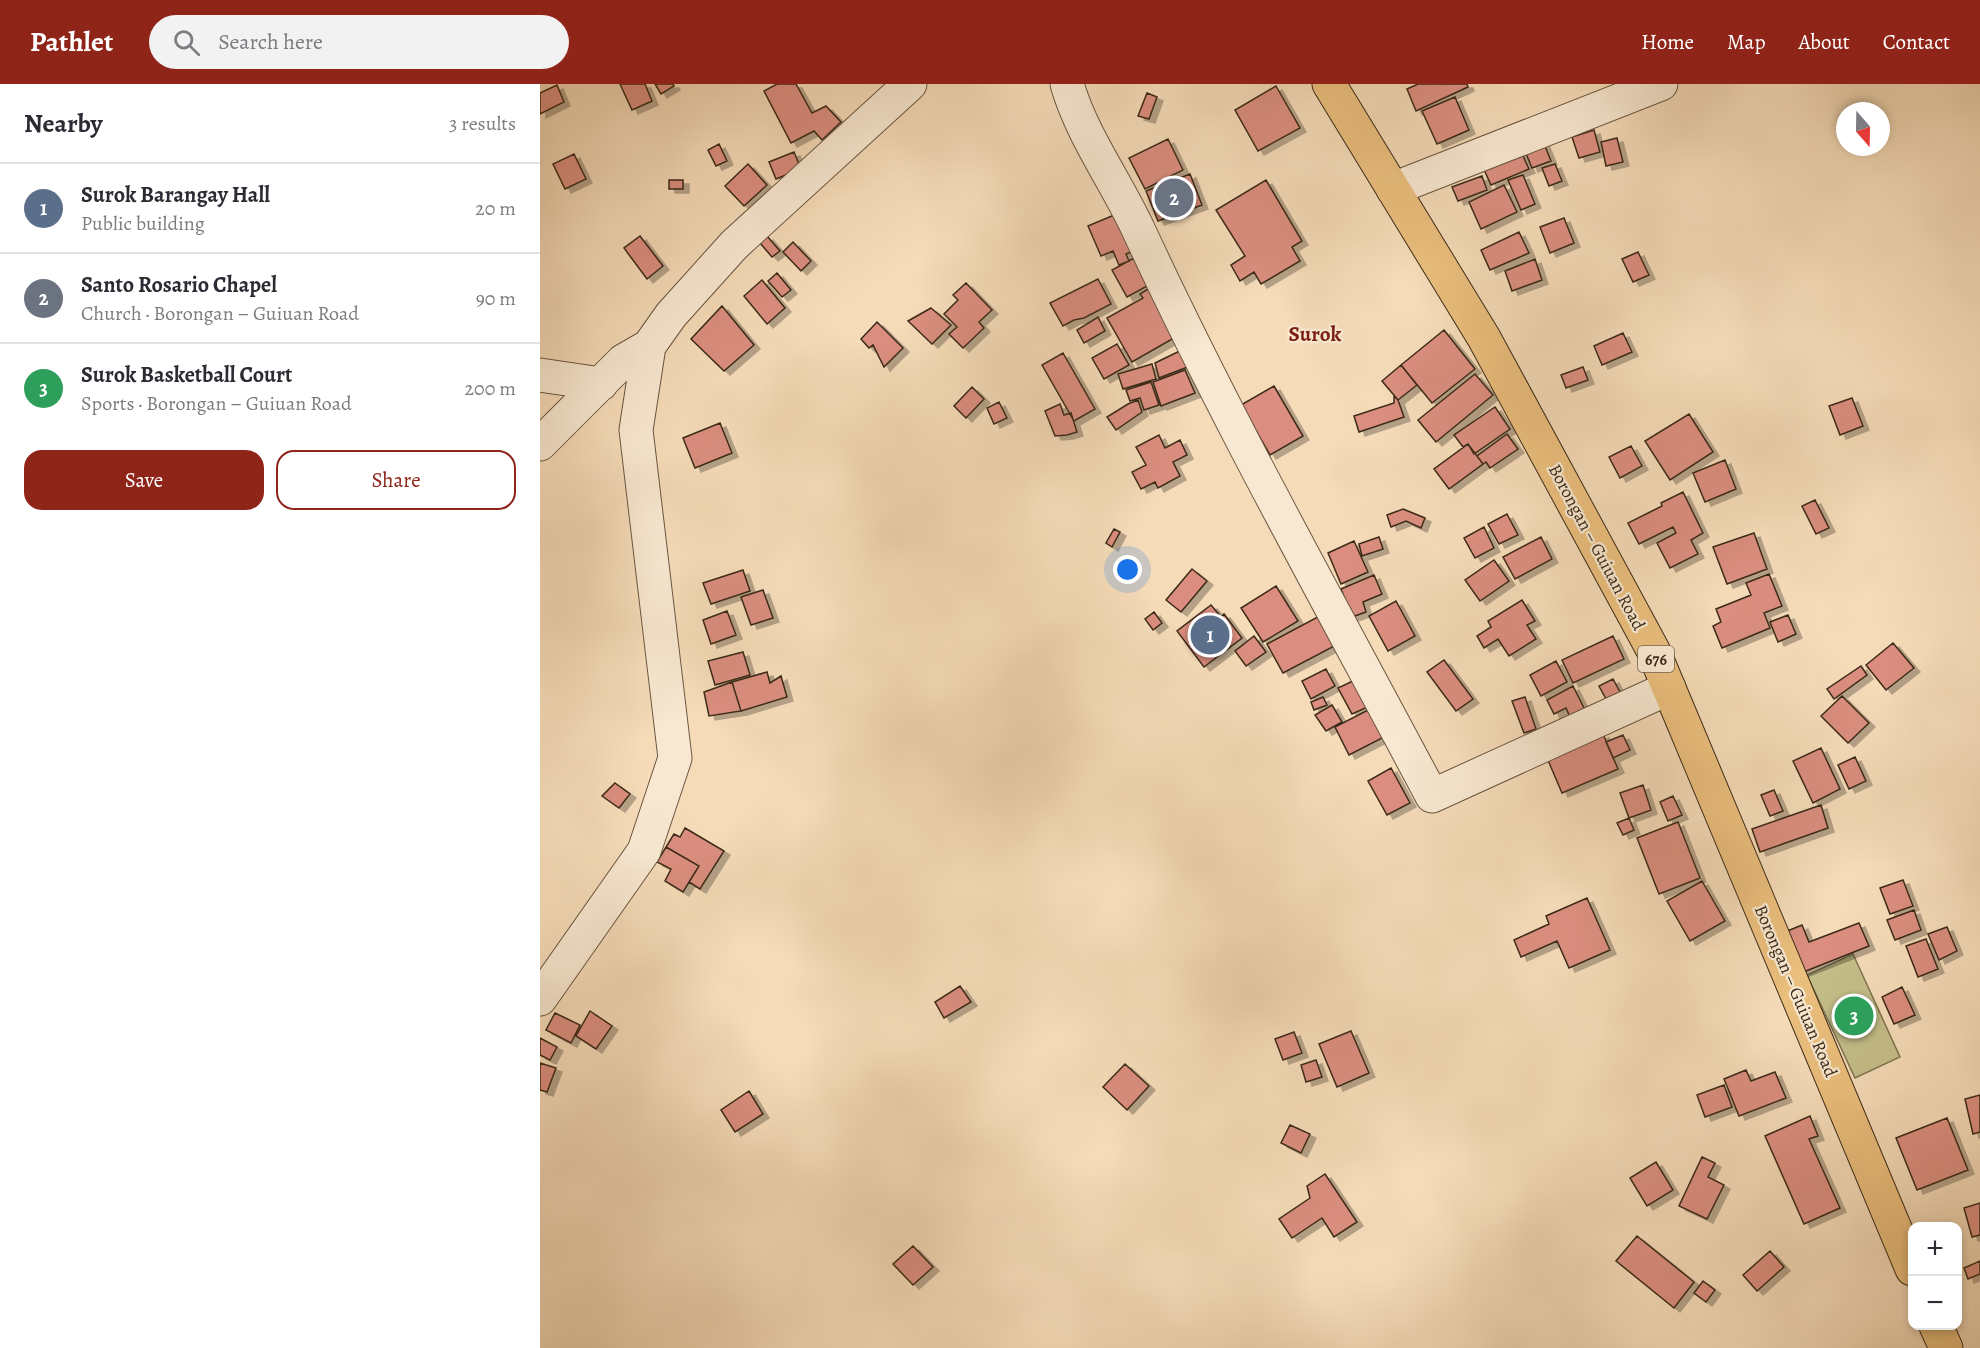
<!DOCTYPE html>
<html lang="en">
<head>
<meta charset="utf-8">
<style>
	:root { --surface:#fff; --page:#f2f2f3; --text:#2b2b33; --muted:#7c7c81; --line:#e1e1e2; --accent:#8f2418 }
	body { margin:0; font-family:Alegreya,serif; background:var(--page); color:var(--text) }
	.controls { position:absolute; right:18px; bottom:18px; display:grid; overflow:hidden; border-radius:12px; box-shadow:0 3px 9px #0003 }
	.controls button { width:54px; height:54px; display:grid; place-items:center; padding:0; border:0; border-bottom:2px solid var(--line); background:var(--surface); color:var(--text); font:30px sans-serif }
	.compass { position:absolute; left:1296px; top:18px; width:54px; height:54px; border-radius:50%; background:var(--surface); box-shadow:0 3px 9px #0003; rotate:160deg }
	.you { position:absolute; left:588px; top:486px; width:21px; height:21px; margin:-15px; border:4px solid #fff; border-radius:50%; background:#1a73e8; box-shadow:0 0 0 9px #1a73e833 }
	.badge { display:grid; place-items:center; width:39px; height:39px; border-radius:50%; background:var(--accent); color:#fff; font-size:20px; font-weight:700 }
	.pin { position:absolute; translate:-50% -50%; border:3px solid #fff; box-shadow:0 2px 6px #0006 }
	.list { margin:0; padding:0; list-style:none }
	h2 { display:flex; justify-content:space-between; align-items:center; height:78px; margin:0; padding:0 24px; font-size:26px }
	h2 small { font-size:20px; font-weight:400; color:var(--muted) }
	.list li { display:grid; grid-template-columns:39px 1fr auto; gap:18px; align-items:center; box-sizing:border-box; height:90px; padding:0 24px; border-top:2px solid var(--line) }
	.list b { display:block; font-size:22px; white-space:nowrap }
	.list p { margin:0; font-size:20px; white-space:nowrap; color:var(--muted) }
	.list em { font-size:20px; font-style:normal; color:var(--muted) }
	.actions { display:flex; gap:12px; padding:18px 24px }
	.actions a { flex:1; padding:14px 0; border:2px solid var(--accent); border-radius:18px; text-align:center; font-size:21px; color:var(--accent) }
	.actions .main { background:var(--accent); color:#fff }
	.icon { flex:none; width:33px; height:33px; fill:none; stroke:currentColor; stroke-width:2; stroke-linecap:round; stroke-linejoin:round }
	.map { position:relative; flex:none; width:1440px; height:1264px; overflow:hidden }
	header { display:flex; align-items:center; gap:36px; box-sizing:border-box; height:84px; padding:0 30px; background:var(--accent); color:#fff }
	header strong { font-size:28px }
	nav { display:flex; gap:33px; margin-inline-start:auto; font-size:21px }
	.search { width:420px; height:54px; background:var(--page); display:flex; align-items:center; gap:15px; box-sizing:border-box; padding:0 21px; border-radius:33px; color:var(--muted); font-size:22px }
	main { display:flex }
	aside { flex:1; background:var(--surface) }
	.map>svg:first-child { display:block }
	.green { fill:#c4be89; stroke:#807451; stroke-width:1.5 }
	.building { fill:#db8e7f; stroke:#3b2a19; stroke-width:1.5; filter:url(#shadow) }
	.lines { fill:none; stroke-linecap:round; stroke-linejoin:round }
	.minor-casing { stroke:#6a5641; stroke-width:35 }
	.major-casing { stroke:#3b2a19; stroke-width:35 }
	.minor { stroke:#f8e8d1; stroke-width:33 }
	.major { stroke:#eabe7c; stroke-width:33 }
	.labels { text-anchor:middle; stroke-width:4.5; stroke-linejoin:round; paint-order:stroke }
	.shield { fill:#f8e8d1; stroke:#746350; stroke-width:1.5 }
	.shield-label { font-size:16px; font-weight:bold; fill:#3b2a19 }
	.street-label { font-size:18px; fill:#3b2a19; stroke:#f8e8d1 }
	.quarter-label { font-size:21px; font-weight:bold; fill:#7a1f14; stroke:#f8e8d1 }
</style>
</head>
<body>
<header>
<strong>Pathlet</strong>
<div class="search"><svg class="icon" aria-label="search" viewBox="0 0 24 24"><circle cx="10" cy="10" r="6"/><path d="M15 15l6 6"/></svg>Search here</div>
<nav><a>Home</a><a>Map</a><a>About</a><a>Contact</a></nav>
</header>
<main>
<aside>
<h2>Nearby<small>3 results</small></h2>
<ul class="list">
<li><span class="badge" style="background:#5c6f8a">1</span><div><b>Surok Barangay Hall</b><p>Public building</p></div><em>20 m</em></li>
<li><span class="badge" style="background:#6b7280">2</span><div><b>Santo Rosario Chapel</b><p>Church · Borongan – Guiuan Road</p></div><em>90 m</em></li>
<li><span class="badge" style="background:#2e9e5b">3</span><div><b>Surok Basketball Court</b><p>Sports · Borongan – Guiuan Road</p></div><em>200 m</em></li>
</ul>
<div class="actions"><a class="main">Save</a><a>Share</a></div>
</aside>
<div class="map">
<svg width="1440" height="1264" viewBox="0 0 1440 1264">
	<defs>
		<filter id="shadow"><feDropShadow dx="6" dy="4" stdDeviation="0" flood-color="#0004"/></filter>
	</defs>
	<rect width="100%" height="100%" fill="#f5dbb8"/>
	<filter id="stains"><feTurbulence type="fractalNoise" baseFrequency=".00333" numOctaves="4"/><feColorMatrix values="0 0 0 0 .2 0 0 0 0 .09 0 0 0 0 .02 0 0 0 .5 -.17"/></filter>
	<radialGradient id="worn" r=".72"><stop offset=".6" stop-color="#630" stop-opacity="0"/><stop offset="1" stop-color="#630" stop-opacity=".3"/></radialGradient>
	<path class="green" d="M1313,870L1360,973L1315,994L1267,891Z"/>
	<path class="building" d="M80,0H105L112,17L92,26Z
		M115,0H133L134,2L121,10Z
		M237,0H256L272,29L286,22L301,38L282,56L274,47L251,59L224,7Z
		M878,0H927L928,3L876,27L867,5Z
		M17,1L24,18L0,30V9Z
		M736,2L760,44L718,67L695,26Z
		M607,9L617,13L609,35L598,32Z
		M915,13L929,46L897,60L882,27Z
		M1054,46L1060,68L1039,74L1032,53Z
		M1001,52L1011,77L992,84L982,60Z
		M1077,54L1083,78L1066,82L1061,58Z
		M628,55L643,86L605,105L589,74Z
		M179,60L187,77L176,82L168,66Z
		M978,61L989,85L951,101L940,77Z
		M254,68L261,85L236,95L229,78Z
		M34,70L46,95L25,105L13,80Z
		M208,80L227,101L204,122L185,102Z
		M1015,80L1022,97L1009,102L1002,84Z
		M650,90L662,121L618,137L606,107Z
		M983,91L995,120L981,126L968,96Z
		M942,92L947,106L918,117L912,103Z
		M129,96H143V105H129Z
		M726,96L762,157L752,163L760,177L721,200L714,188L700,197L691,181L705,172L676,126Z
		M964,101L977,128L941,145L929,118Z
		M586,126L601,164L586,170L589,177L579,181L573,167L561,172L548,142Z
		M1024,134L1034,159L1010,169L1000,143Z
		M979,148L989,169L950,186L941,166Z
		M100,152L123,182L107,195L84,164Z
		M227,152L240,167L232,173L220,159Z
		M253,158L271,177L261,187L243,168Z
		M1098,168L1109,191L1093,198L1082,175Z
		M594,174L609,201L587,213L572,186Z
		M995,175L1002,196L972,207L965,187Z
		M237,189L251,206L242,213L228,197Z
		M558,195L571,220L544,234L534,236L523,242L510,219Z
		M222,196L245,224L227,240L204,212Z
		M426,199L452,226L439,238L444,244L423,264L409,250L417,243L404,230L418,216L413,211Z
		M613,202L641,250L592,278L567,234L603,214L600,210Z
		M182,222L214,261L184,287L151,255Z
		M391,224L411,241L392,260L368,237Z
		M558,233L565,247L544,259L537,246Z
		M337,238L363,264L344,283L333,261L329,264L321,255Z
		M904,246L935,285L892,319L861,281Z
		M1083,249L1092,268L1062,281L1054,262Z
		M577,260L589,281L564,295L552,274Z
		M650,262L658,279L619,294L615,279Z
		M523,269L555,325L534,337L502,281Z
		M612,280L616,295L583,305L578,290Z
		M861,281L877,301L858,316L842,297Z
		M1043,283L1048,296L1026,304L1021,291Z
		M645,286L655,309L621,322L613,298Z
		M935,290L953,311L896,358L878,336Z
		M611,298L619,321L604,326L600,314L590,317L586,306Z
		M734,302L763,352L730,371L701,321Z
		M432,303L444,315L426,334L414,322Z
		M854,312L858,316L864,333L819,348L814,332L854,319Z
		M1312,314L1323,342L1300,351L1289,322Z
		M598,316L602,328L576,346L567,333L588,320Z
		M459,318L467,334L454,340L447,324Z
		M520,320L524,331L531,329L537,348L527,351L515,352L505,327Z
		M955,323L970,345L934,370L928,360L923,363L914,351Z
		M1149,330L1173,368L1130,396L1105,357Z
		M180,339L192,369L155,384L143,354Z
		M967,350L978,365L950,384L946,378L943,380L937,372Z
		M619,351L625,364L640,356L647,371L633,378L640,392L618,404L615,398L601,405L592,388L606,381L596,363Z
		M928,360L943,380L909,405L894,385Z
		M1091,362L1102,382L1080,394L1069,373Z
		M1185,376L1196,405L1165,418L1153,389Z
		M1143,408L1163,449L1151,456L1158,470L1130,484L1117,459L1136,449L1133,443L1099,460L1088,439L1122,422L1121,419Z
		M1275,416L1289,444L1276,450L1262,422Z
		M863,425L885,434L881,444L866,437L851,443L847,431Z
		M967,430L978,451L959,460L948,440Z
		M944,443L954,464L935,474L924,454Z
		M574,445L580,448L572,463L566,459Z
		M1214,449L1227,485L1187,500L1173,463Z
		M839,453L843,465L822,472L819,460Z
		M1001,453L1012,475L975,495L963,473Z
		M814,457L828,488L801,500L788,469Z
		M954,476L969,497L940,517L925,496Z
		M652,485L667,497L641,528L626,516Z
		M203,486L210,507L171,520L163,499Z
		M1229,490L1242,522L1224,529L1230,544L1182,564L1173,542L1181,538L1176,525L1211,511L1206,499Z
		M834,491L842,510L823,518L826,528L812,533L801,505Z
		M736,502L758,537L723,558L701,524Z
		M223,506L233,534L211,541L201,513Z
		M982,516L995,537L987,541L996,555L969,572L958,555L944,564L937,552L951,543L948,537Z
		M856,517L875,552L848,567L829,532Z
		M671,521L681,533L684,530L702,554L664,583L637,547Z
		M187,527L196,551L171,560L163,536Z
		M614,528L622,539L613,546L605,535Z
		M787,528L802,558L743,589L727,560Z
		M1248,531L1256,550L1238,558L1230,538Z
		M714,552L726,568L706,582L695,567Z
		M1073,552L1084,575L1033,599L1022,576Z
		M1353,559L1374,584L1346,606L1326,581Z
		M203,568L210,591L175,601L168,577Z
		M904,576L933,615L916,627L887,588Z
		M1016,577L1027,598L1001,612L990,591Z
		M1321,582L1327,591L1294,615L1287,605Z
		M786,585L795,602L771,615L762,597Z
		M227,588L230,599L241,592L247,613L201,627L192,598Z
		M817,595L830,622L812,630L798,604Z
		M1073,595L1080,608L1066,615L1059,602Z
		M192,598L201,627L169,632L164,608Z
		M1033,602L1045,626L1030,633L1026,624L1014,630L1007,616Z
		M1302,612L1329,639L1308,659L1281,632Z
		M783,613L787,621L774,626L771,618Z
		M985,613L996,645L984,649L972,617Z
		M792,621L802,638L786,647L775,631Z
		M830,625L844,653L809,671L795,643Z
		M1063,650L1078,685L1022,709L1007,674Z
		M1083,651L1090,666L1073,674L1066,658Z
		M1281,664L1300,705L1273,719L1253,677Z
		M1315,673L1326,697L1309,705L1298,681Z
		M851,684L870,719L847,731L828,697Z
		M75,699L90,710L79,724L62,712Z
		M1103,701L1111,726L1089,734L1080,709Z
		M1234,706L1243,727L1230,732L1221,711Z
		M1133,712L1142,731L1128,737L1120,718Z
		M1281,721L1288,744L1220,768L1212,745Z
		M1089,734L1094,746L1083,751L1077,739Z
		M1138,738L1160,794L1119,810L1097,754Z
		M145,744L184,767L160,805L149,798L159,782L126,763L134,750L140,753Z
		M126,763L159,782L143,808L125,797L131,785L117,778Z
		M1363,796L1373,822L1350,830L1340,804Z
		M1162,797L1185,837L1150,857L1127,817Z
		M1047,814L1070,866L1029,884L1017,857L981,873L974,856L1009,840L1006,832Z
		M1374,826L1381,846L1355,856L1347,836Z
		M1319,839L1329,862L1261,889L1245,848L1262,841L1269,858Z
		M1407,843L1417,867L1399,876L1388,850Z
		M1386,855L1398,885L1378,893L1366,862Z
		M420,902L431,918L404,934L395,918Z
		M1362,903L1375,931L1354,940L1342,913Z
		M50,927L72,942L56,965L36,952Z
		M15,929L40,941L31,959L6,946Z
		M811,947L829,989L797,1003L779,960Z
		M754,948L762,969L743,976L735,955Z
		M0,954L17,963L10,976L0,971Z
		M776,976L782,993L766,998L761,981Z
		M0,979L16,984L7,1008L0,1006Z
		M585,980L609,1002L587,1026L563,1003Z
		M1206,986L1211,997L1235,988L1246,1014L1199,1032L1184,995Z
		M1184,1001L1192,1023L1165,1033L1157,1011Z
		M209,1007L223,1030L195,1048L181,1026Z
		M1440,1011V1048L1433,1050L1425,1015Z
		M1270,1032L1278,1052L1269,1055L1300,1124L1264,1140L1225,1052Z
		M1407,1034L1428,1086L1377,1106L1356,1054Z
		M750,1041L770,1050L761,1069L741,1059Z
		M1162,1073L1175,1079L1168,1093L1184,1101L1167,1135L1139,1122Z
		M1116,1078L1133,1106L1107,1122L1090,1094Z
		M785,1090L817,1138L794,1153L782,1134L752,1154L739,1135L770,1114L767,1102Z
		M1440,1119V1151L1432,1153L1424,1124Z
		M1097,1152L1154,1198L1134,1224L1076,1177Z
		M373,1162L393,1183L373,1201L353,1180Z
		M1230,1167L1244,1183L1217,1207L1203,1191Z
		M1440,1177V1190L1428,1195L1424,1184Z
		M1163,1197L1175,1206L1166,1218L1154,1209Z"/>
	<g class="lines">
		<defs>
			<path id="minor" d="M527,0C542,52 576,97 599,147C688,339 793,525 892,712L1129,604
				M853,105L1121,0
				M0,291L61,300
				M0,360L83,277L109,262
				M0,915L104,767L135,674L96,346L109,262L131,231L194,161L370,0"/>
			<path id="major" d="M789,0L944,254L1113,566L1372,1185
				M1396,1242L1406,1264"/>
		</defs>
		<use href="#minor" class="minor-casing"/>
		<use href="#major" class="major-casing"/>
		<use href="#minor" class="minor"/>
		<use href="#major" class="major"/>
	</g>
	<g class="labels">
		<rect class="shield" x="1098" y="562" width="36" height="26" rx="4.5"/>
		<g class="shield-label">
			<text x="1116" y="581">676</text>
		</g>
		<g class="street-label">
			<text transform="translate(1057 463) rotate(62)" y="6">Borongan – Guiuan Road</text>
			<text transform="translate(1256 907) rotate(67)" y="6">Borongan – Guiuan Road</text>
		</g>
		<g class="quarter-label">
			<text x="775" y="257">Surok</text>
		</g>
	</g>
	<rect width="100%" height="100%" filter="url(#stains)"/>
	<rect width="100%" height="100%" fill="url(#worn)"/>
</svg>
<div class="controls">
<button>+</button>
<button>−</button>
</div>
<svg class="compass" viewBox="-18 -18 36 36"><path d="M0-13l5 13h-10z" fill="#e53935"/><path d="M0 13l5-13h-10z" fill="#7c7c81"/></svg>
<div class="you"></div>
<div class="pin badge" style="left:670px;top:551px;background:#5c6f8a">1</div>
<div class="pin badge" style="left:634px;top:114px;background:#6b7280">2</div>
<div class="pin badge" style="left:1314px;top:932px;background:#2e9e5b">3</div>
</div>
</main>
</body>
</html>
